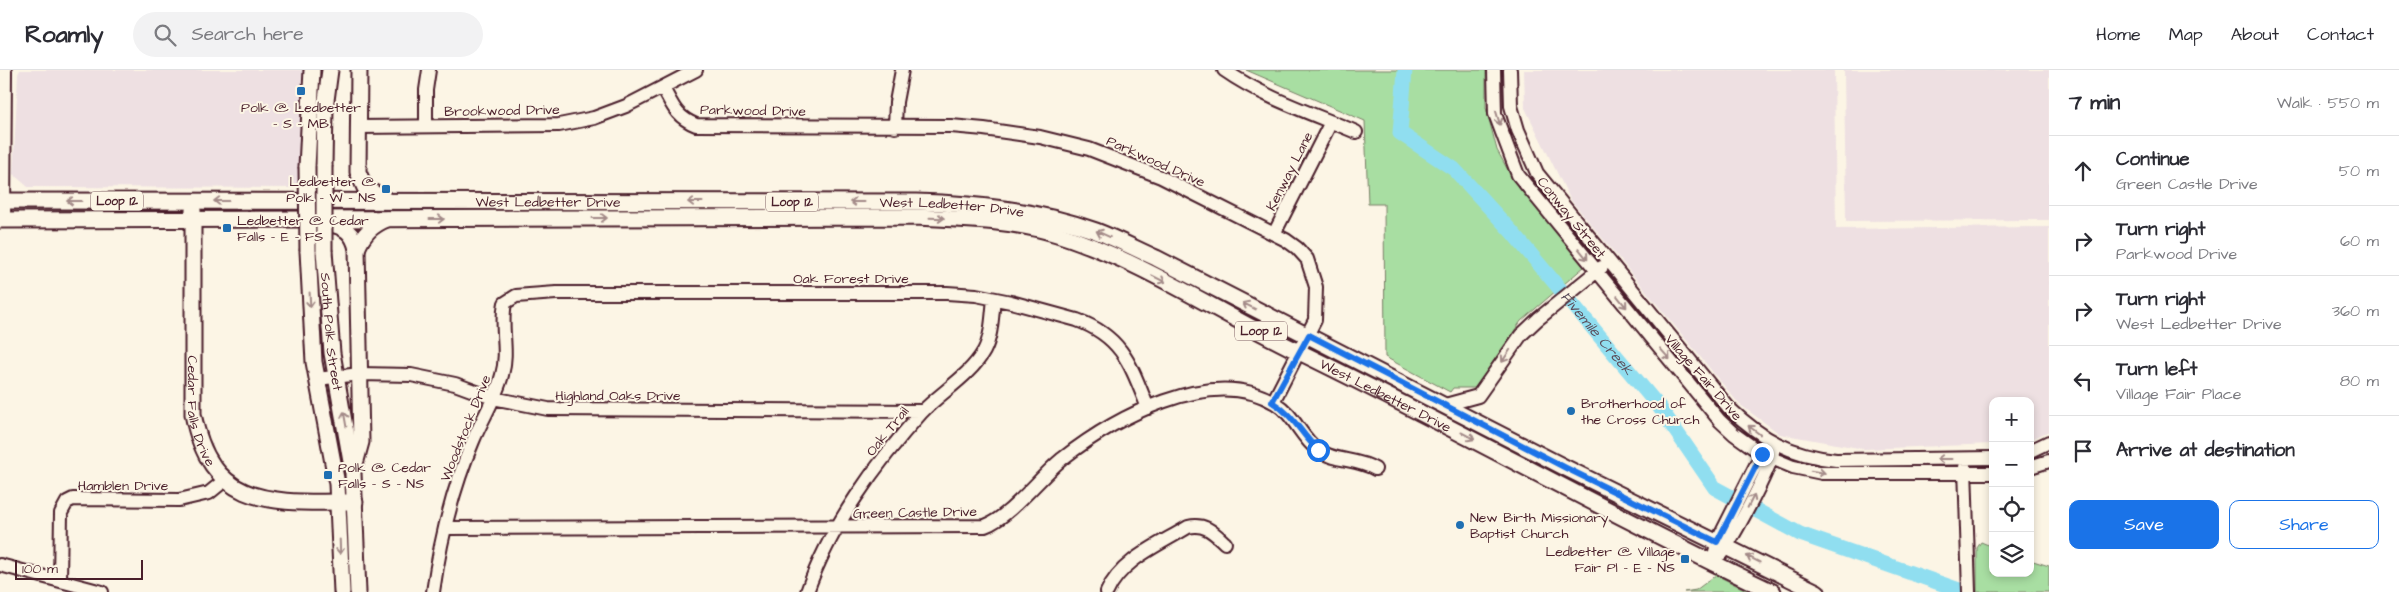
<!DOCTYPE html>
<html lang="en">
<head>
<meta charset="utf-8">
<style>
	:root { --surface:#fff; --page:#f2f2f3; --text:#2b2b33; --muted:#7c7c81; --line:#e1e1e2; --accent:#1a73e8 }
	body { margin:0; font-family:"Architects Daughter",sans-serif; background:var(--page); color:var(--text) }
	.controls { position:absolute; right:15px; bottom:15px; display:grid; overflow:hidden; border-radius:10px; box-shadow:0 2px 8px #0003 }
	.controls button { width:45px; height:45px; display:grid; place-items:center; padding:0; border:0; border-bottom:1px solid var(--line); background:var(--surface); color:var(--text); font:25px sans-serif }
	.scale { position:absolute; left:15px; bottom:12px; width:128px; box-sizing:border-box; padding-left:5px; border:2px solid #4a1f2b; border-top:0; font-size:14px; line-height:18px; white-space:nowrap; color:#4a1f2b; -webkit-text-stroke:4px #fcf5e5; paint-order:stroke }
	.stop { position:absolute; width:15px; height:15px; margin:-11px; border:4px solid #1a73e8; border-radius:50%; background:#fff }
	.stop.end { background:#1a73e8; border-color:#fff; box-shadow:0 1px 5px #0008 }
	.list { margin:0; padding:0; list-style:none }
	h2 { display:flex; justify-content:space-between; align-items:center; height:65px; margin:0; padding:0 20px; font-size:21px }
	h2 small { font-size:16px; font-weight:400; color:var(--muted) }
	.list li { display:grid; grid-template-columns:32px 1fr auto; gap:15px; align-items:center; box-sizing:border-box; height:70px; padding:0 20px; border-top:1px solid var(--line) }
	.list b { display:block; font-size:19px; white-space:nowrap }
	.list p { margin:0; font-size:16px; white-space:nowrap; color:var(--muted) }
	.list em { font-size:16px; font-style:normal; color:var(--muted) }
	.actions { display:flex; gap:10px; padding:15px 20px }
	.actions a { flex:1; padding:11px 0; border:1px solid var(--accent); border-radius:10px; text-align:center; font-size:18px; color:var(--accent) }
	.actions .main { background:var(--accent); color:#fff }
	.icon { flex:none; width:28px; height:28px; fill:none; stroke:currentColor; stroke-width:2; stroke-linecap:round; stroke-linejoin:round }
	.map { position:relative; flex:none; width:2049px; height:522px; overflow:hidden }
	header { display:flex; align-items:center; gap:30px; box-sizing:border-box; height:70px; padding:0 25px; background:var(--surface); border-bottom:1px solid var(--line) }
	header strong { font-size:24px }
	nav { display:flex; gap:28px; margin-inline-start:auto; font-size:18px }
	.search { width:350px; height:45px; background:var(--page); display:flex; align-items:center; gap:12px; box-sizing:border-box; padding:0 18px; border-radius:28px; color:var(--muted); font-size:19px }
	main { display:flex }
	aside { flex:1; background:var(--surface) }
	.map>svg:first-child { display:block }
	.built { fill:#eee0e2 }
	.green { fill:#a8dea2; stroke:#797e66 }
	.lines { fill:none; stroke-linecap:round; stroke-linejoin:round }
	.river { stroke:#90def0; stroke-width:15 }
	.minor-casing { stroke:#4a1f2b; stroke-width:16 }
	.major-casing { stroke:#4a1f2b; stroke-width:19 }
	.minor { stroke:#fcf5e5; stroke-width:12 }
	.major { stroke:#fcf5e5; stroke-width:15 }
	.major-bridge-casing { stroke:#4a1f2b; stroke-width:19; stroke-linecap:butt }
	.major-bridge { stroke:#fcf5e5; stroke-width:15 }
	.oneway { stroke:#a38a88 }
	.route { stroke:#1a73e8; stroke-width:6 }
	.poi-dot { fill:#1f6fb2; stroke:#fcf5e5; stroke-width:2 }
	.labels { text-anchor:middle; stroke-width:4; stroke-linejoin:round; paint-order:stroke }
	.shield { fill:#fcf5e5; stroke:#7f5f63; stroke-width:1 }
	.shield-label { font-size:12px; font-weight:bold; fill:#4a1f2b }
	.poi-label { font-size:14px; fill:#4a1f2b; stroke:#fcf5e5; text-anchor:start }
	.street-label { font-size:14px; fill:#4a1f2b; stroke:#fcf5e5 }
	.water-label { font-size:15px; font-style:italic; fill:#5c4f5c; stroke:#fcf5e5 }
</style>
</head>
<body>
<header>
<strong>Roamly</strong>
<div class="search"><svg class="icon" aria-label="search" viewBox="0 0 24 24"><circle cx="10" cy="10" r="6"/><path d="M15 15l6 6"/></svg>Search here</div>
<nav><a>Home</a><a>Map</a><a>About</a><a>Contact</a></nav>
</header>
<main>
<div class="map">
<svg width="2049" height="522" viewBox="0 0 2049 522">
	<rect width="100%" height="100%" fill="#fcf5e5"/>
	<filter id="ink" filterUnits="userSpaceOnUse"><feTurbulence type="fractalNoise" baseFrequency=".02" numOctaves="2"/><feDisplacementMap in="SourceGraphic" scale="10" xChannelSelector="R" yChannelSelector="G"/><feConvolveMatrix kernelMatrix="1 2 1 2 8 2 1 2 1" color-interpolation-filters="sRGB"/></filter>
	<g filter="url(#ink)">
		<path class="built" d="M20,0H309L302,118L28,117L13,104L18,4Z
			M1524,0H1834L1836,159L2049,157V361L2030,370V331H1993V374L1864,379L1780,364L1739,334L1570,129L1525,38Z
			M1844,0H2049V150L1846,151Z"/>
		<path class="green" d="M1246,0H1486V38L1497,80L1510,104L1585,196L1521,251L1475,318H1453L1450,322L1385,287L1384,134H1368L1365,51Z
			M1981,472L1993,477V503H2030V490L2049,496V522H1977V478Z
			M1716,505L1750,522H1684L1696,520Z"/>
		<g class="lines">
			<path class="river" id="s1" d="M1405,0L1400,63L1454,99L1512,162L1660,338L1715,418L1800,464L1965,522"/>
			<defs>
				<path id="minor" d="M1224,0C1264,28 1311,43 1356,62
					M1494,0L1495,44L1518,105L1720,351L1734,364L1762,384L1793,397L1822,403H1993
					M1510,0L1511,36L1518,60L1537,103L1729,338C1763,370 1790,385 1836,390L1993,388
					M663,18C673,36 676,47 696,55L951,56L984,59L1040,67L1089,79L1161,107L1286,170L1297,178L1307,189L1316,217L1315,250L1273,332
					M426,56V20L429,0
					M357,57L559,55L594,48L626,36L696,0
					M895,57L896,32L902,0
					M4,150L5,0
					M1274,164L1331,52
					M317,309L360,304L411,305L455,314L493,328L548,339L923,341
					M1445,335L1478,326L1521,265L1538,249L1602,197
					M2030,381L2049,372
					M1965,397L1969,522
					M2030,397L2049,391
					M446,458L985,456C1011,446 1039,408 1062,389C1113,349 1211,294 1275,333C1295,345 1300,367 1318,380C1335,392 1357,388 1375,399
					M1721,484C1733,468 1770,400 1773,382
					M1713,494L1717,472L1758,391L1769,378
					M0,495L102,522
					M60,511L61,443L67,432L73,429L179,430L209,423L225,410
					M433,522C440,472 453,418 473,371C482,349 496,328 502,305C509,281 500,256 505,233L516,226L556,223H947L976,225L1011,232L1077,250C1123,267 1131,296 1148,338
					M807,522C829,458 877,392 922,342C941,322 970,306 984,281C992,266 992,245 994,229
					M1107,522C1121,490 1159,475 1188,457C1205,453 1213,462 1225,473"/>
				<g id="major">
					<path d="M359,0L358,102L365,118L386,130"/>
					<path d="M324,96L325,38L330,0"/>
					<path d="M307,97L312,0"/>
					<path id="s2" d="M0,131L916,132C977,134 1038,140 1096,161C1117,169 1136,179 1156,188L1566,398L1817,522"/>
					<path id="s3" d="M193,140V344C212,441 275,432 355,432"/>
					<path id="s4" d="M0,150L916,147C964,149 1012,150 1057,164C1140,190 1214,240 1291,278C1453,356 1610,445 1773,522"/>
					<path d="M328,153C345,157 353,162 357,179L361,372L355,394"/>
					<path d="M357,179C363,164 372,155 387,149"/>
					<path d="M308,181L314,292L337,414L342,522"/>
					<path id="s5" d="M324,181L332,283L353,403L358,522"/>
				</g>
			</defs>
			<use href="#minor" class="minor-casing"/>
			<use href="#major" class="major-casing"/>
			<use href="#minor" class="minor"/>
			<use href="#major" class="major"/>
			<defs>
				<path id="major-bridge" d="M324,96V181
					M307,97L308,181"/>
			</defs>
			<use href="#major-bridge" class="major-bridge-casing"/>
			<use href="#major-bridge" class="major-bridge"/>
		</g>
		<defs><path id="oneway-shaft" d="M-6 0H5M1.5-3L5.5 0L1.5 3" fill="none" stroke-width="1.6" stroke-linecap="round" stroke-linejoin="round" transform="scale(1.25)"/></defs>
		<g class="oneway">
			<use href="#oneway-shaft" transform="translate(1498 48) rotate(73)"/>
			<use href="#oneway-shaft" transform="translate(74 131) rotate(-180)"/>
			<use href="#oneway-shaft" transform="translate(221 131) rotate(180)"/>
			<use href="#oneway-shaft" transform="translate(695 132) rotate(-180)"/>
			<use href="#oneway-shaft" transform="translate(857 132) rotate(-180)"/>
			<use href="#oneway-shaft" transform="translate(600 148)"/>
			<use href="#oneway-shaft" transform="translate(937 148) rotate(2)"/>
			<use href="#oneway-shaft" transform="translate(437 149)"/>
			<use href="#oneway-shaft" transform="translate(1103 164) rotate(-156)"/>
			<use href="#oneway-shaft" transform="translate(1583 184) rotate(51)"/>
			<use href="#oneway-shaft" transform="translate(1159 209) rotate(27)"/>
			<use href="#oneway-shaft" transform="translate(310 230) rotate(87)"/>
			<use href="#oneway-shaft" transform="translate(1622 232) rotate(51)"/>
			<use href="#oneway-shaft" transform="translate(1249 236) rotate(-153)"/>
			<use href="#oneway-shaft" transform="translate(1665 284) rotate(49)"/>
			<use href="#oneway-shaft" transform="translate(1506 286) rotate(124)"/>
			<use href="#oneway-shaft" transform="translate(345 349) rotate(-100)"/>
			<use href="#oneway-shaft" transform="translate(1754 360) rotate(-143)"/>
			<use href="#oneway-shaft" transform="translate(1468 366) rotate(28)"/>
			<use href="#oneway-shaft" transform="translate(1944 389) rotate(180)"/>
			<use href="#oneway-shaft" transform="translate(1818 402) rotate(9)"/>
			<use href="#oneway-shaft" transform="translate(1751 431) rotate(-63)"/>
			<use href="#oneway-shaft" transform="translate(340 477) rotate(88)"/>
			<use href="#oneway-shaft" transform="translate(1753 489) rotate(-153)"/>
		</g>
	</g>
	<g class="lines" filter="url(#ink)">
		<path class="route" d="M1318,380C1300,363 1294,345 1272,332L1309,265L1566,398L1717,472L1762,384"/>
	</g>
	<g class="poi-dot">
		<rect x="296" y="16" width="10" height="10" rx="2.5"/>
		<rect x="381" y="114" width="10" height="10" rx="2.5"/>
		<rect x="222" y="153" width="10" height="10" rx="2.5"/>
		<circle cx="1571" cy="341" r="5"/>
		<rect x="323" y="400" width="10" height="10" rx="2.5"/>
		<circle cx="1460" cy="455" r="5"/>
		<rect x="1680" y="484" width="10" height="10" rx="2.5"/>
	</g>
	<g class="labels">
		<g class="shield">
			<rect x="91" y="121.5" width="52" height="19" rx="4"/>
			<rect x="766" y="122.5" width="52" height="19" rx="4"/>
			<rect x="1235" y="251.5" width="52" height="19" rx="4"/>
		</g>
		<g class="shield-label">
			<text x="117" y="135">Loop 12</text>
			<text x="792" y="136">Loop 12</text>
			<text x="1261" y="265">Loop 12</text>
		</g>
		<g class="poi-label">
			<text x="301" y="42" text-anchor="middle">Polk @ Ledbetter<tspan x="301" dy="16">- S - MB</tspan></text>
			<text x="376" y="116" text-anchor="end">Ledbetter @<tspan x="376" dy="16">Polk - W - NS</tspan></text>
			<text x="237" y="155">Ledbetter @ Cedar<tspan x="237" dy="16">Falls - E - FS</tspan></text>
			<text x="1581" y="338">Brotherhood of<tspan x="1581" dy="16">the Cross Church</tspan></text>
			<text x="338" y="402">Polk @ Cedar<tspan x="338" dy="16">Falls - S - NS</tspan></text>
			<text x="1470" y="452">New Birth Missionary<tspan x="1470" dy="16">Baptist Church</tspan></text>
			<text x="1675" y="486" text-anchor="end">Ledbetter @ Village<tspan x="1675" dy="16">Fair Pl - E - NS</tspan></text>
		</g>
		<g class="street-label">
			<text transform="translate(502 40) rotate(-1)" y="5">Brookwood Drive</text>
			<text transform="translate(753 40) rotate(1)" y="5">Parkwood Drive</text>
			<text transform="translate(1156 91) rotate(24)" y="5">Parkwood Drive</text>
			<text transform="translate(1289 101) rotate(-63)" y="5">Kenway Lane</text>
			<text dy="5" stroke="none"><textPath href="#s2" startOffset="548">West Ledbetter Drive</textPath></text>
			<text dy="5" stroke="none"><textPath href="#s2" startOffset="952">West Ledbetter Drive</textPath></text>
			<text transform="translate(1572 147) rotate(51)" y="5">Conway Street</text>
			<text x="851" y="213">Oak Forest Drive</text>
			<text dy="5" stroke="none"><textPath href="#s5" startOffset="81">South Polk Street</textPath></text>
			<text transform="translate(1704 307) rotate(49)" y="5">Village Fair Drive</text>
			<text dy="5" stroke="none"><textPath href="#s4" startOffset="1425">West Ledbetter Drive</textPath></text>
			<text x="618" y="330">Highland Oaks Drive</text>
			<text dy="5" stroke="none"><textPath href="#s3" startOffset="202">Cedar Falls Drive</textPath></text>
			<text transform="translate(465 358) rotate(-68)" y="5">Woodstock Drive</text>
			<text transform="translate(887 361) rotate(-51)" y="5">Oak Trail</text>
			<text x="123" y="420">Hamblen Drive</text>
			<text transform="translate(915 442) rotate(-1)" y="5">Green Castle Drive</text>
		</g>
		<g class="water-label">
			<text dy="5" stroke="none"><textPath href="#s1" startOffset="346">Fivemile Creek</textPath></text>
		</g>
	</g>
</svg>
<div class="controls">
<button>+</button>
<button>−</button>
<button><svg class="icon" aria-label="locate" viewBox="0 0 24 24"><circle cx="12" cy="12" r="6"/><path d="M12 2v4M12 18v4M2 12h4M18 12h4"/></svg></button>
<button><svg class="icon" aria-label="layers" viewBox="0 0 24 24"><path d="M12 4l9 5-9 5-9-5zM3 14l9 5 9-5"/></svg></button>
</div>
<div class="scale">100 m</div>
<div class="stop" style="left:1318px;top:380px"></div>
<div class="stop end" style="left:1762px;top:384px"></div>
</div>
<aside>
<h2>7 min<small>Walk · 550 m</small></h2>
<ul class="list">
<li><svg class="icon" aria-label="ahead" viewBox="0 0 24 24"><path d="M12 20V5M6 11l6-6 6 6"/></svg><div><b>Continue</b><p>Green Castle Drive</p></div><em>50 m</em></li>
<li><svg class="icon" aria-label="right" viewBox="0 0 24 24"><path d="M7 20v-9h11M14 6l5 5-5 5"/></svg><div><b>Turn right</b><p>Parkwood Drive</p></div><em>60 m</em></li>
<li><svg class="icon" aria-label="right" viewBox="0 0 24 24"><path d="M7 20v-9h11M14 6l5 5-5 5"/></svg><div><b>Turn right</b><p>West Ledbetter Drive</p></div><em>360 m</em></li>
<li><svg class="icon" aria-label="left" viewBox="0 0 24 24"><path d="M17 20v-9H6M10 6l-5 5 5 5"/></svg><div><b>Turn left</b><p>Village Fair Place</p></div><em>80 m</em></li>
<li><svg class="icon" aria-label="arrive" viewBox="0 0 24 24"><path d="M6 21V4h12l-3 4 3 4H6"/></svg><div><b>Arrive at destination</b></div></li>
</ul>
<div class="actions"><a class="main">Save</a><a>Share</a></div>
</aside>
</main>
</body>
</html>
